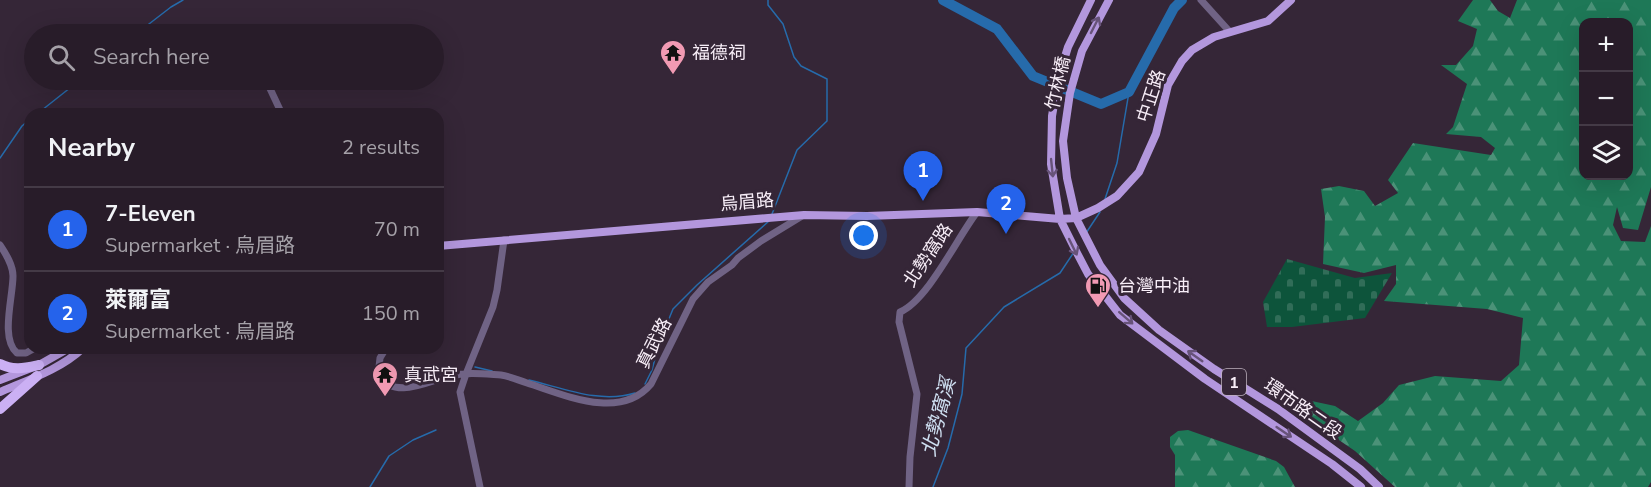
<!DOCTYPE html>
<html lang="en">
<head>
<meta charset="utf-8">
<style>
	:root { --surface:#281c29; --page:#342935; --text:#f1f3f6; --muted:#a5a1a8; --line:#443a46; --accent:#2563eb }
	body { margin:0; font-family:"Nunito Sans","Noto Sans TC",sans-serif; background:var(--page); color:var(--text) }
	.controls { position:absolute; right:18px; top:18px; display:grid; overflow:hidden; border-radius:12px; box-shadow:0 6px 24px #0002 }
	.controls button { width:54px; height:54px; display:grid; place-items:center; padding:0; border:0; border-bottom:2px solid var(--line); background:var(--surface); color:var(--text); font:30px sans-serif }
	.you { position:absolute; left:864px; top:236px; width:21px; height:21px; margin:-15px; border:4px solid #fff; border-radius:50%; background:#1a73e8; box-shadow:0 0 0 9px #1a73e833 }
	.badge { display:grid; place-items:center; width:39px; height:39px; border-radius:50%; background:var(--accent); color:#fff; font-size:20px; font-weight:700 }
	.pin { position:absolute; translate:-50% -50px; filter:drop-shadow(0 2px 3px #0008) }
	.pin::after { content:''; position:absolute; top:32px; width:21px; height:18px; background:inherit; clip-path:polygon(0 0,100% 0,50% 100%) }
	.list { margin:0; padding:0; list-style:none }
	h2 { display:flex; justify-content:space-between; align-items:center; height:78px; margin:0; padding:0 24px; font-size:26px }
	h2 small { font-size:20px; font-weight:400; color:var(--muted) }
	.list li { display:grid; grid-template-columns:39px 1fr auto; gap:18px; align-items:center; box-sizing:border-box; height:84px; padding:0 24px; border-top:2px solid var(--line) }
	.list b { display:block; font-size:22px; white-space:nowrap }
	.list p { margin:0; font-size:20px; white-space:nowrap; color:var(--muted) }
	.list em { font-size:20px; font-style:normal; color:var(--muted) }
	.icon { flex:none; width:33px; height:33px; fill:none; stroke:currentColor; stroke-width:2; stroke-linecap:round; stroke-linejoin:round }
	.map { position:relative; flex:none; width:1651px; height:487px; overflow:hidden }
	.search { position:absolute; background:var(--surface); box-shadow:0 6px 24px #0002; left:24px; top:24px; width:420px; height:66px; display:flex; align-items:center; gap:15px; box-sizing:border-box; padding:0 21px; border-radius:33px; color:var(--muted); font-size:22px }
	.panel { position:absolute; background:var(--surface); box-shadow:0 6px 24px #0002; left:24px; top:108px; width:420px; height:246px; border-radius:18px }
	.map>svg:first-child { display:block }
	.forest { fill:url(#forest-firs); fill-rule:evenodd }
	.cemetery { fill:url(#cemetery-stones) }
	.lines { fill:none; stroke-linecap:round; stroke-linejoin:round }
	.stream { stroke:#266bab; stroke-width:1.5 }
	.river { stroke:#266bab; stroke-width:10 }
	.minor { stroke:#706385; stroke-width:7 }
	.major { stroke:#b397dd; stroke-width:8 }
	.highway { stroke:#cbb0f4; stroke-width:10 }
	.oneway { stroke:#675379 }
	.labels { text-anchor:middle; stroke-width:6; stroke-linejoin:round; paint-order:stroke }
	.shield { fill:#352637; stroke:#beb2be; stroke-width:1.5 }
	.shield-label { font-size:16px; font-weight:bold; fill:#f8eef8 }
	.poi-label { font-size:18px; fill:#f8eef8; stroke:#352637; text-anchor:start }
	.street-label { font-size:18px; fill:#f8eef8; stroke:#352637 }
	.water-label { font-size:20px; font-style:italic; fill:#cfe0f2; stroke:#352637 }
</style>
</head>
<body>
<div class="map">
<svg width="1651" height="487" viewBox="0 0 1651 487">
	<defs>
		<pattern id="forest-firs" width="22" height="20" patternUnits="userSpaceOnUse" patternTransform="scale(1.5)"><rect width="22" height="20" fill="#1e7857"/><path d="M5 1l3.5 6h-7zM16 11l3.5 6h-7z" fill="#4b9278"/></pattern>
		<pattern id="cemetery-stones" width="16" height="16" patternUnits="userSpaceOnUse" patternTransform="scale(1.5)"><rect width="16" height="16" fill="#0d543b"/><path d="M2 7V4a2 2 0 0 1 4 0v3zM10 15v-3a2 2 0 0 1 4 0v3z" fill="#316d58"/></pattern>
	</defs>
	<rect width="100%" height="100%" fill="#352637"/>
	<path class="forest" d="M1473,0H1490L1498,11L1510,18L1517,0H1651V187L1638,230L1623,228L1617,207L1613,225L1621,241L1645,242L1651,226V482L1648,487H1395L1355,451L1295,410L1307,400L1335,406L1358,421L1383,403L1399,385L1435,376L1501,381L1519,365L1523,318L1487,309L1384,301L1396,284V265L1364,273L1323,264L1325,217L1321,189L1339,186L1364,191L1375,206L1398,193L1388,180L1413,143L1491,155L1495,148L1481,137L1446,134L1453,127L1467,84L1441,65H1456L1473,46L1477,29L1458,21ZM1584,22H1628V176H1584Z
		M1188,430L1276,461L1284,467L1295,487H1175V455L1170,447V437L1178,431Z"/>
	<path class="cemetery" d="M1287,259L1355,278L1392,273L1365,318L1292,327H1267L1263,302Z"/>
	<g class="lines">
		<path class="stream" d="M768,0V5L783,24L794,57L801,66L827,79V121L797,150L772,214
			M136,34L171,7L183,0
			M37,114L80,80
			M0,158L22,126L30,119
			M1105,199L1117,163L1129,92
			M1086,233L1100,212
			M475,367L492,371
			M529,380C563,388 600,404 635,393
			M645,384L652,370L659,343L673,309L697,285L769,221
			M370,487L389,456L413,440L436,430
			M933,487L948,448L962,394L966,348L1004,307L1060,273L1074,252"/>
		<path class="river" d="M943,0L997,29L1033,76L1101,104L1129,92L1174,8L1182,0"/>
		<path class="minor" d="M1201,0L1230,32
			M266,80L281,112L288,114
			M0,245C6,254 13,265 13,276C13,297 0,339 17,353H26L35,348
			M386,348L380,358L378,376C397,400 427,381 450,376C467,372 484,374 501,375C509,376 518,380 527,383C565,395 620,421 651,384L693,299L708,282L732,265L738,258L761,241L802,216
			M480,487L460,392L466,374L493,307L497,290L504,240
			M909,487L910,457L917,394L899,322L900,312C928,300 957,238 977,212"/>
		<path class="major" d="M1091,0L1068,47L1059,76L1052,116L1051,164L1060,219L1077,253L1088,274L1120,315L1205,379L1332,464L1361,487
			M1109,0L1082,51L1070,93L1063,141L1067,178L1076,218L1100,265L1124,298L1159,330L1214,369L1278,409L1360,469L1379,487
			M438,246L804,215L867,216L977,212L1060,219L1076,218L1098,208L1117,196L1139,172L1156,134L1168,85L1182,61L1192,50L1214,37L1268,21L1291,0
			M0,380L39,365L69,348
			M0,392C28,380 61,369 83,348"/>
		<path class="highway" d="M0,364C13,371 25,368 39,365
			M0,409L37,376"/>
	</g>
	<defs><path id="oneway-shaft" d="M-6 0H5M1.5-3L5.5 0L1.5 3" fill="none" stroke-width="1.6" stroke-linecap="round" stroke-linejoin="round" transform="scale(1.5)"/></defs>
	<g class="oneway">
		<use href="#oneway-shaft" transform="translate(1095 25) rotate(-63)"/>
		<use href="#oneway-shaft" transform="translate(1052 168) rotate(84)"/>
		<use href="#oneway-shaft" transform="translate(1073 247) rotate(64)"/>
		<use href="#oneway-shaft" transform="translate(1126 318) rotate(41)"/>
		<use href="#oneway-shaft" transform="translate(1195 356) rotate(-145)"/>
		<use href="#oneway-shaft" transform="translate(1284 432) rotate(34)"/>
	</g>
	<defs>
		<symbol id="temple-pin" viewBox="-11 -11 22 30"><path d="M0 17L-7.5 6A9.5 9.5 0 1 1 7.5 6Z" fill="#f19ab3" stroke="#352637"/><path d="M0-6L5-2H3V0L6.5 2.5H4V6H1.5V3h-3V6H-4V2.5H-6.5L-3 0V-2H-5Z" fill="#111"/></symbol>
		<symbol id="fuel-pin" viewBox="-11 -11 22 30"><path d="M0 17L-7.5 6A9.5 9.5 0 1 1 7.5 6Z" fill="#f19ab3" stroke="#352637"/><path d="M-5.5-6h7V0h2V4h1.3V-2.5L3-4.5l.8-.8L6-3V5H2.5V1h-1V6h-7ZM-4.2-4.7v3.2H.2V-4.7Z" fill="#111"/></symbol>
	</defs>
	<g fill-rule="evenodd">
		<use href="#temple-pin" x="658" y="38" width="30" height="40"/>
		<use href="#fuel-pin" x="1083" y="271" width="30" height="40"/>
		<use href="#temple-pin" x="370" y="360" width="30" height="40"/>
	</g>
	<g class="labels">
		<rect class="shield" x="1222" y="369" width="24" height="26" rx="4.5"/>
		<g class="shield-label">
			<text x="1234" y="388">1</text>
		</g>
		<g class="poi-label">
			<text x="692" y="59">福德祠</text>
			<text x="1118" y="292">台灣中油</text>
			<text x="404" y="381">真武宮</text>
		</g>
		<g class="street-label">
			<text transform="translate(1058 83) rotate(-77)" y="6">竹林橋</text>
			<text transform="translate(1151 96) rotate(-72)" y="6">中正路</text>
			<text transform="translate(747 202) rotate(-5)" y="6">烏眉路</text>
			<text transform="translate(928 255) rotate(-56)" y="6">北勢窩路</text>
			<text transform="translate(654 343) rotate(-63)" y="6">真武路</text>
			<text transform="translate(1303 409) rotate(35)" y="6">環市路二段</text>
		</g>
		<g class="water-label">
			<text transform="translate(938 417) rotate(-75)" y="7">北勢窩溪</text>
		</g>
	</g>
</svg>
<div class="controls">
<button>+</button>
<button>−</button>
<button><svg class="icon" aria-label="layers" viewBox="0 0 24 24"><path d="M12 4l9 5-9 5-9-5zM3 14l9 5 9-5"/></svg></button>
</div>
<div class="you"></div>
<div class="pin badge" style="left:923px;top:201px">1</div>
<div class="pin badge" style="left:1006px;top:234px">2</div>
<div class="search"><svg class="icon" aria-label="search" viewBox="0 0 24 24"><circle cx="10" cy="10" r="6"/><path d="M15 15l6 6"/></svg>Search here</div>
<section class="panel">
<h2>Nearby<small>2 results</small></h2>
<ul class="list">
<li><span class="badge">1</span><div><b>7-Eleven</b><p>Supermarket · 烏眉路</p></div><em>70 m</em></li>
<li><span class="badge">2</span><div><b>萊爾富</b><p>Supermarket · 烏眉路</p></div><em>150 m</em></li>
</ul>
</section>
</div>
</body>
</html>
